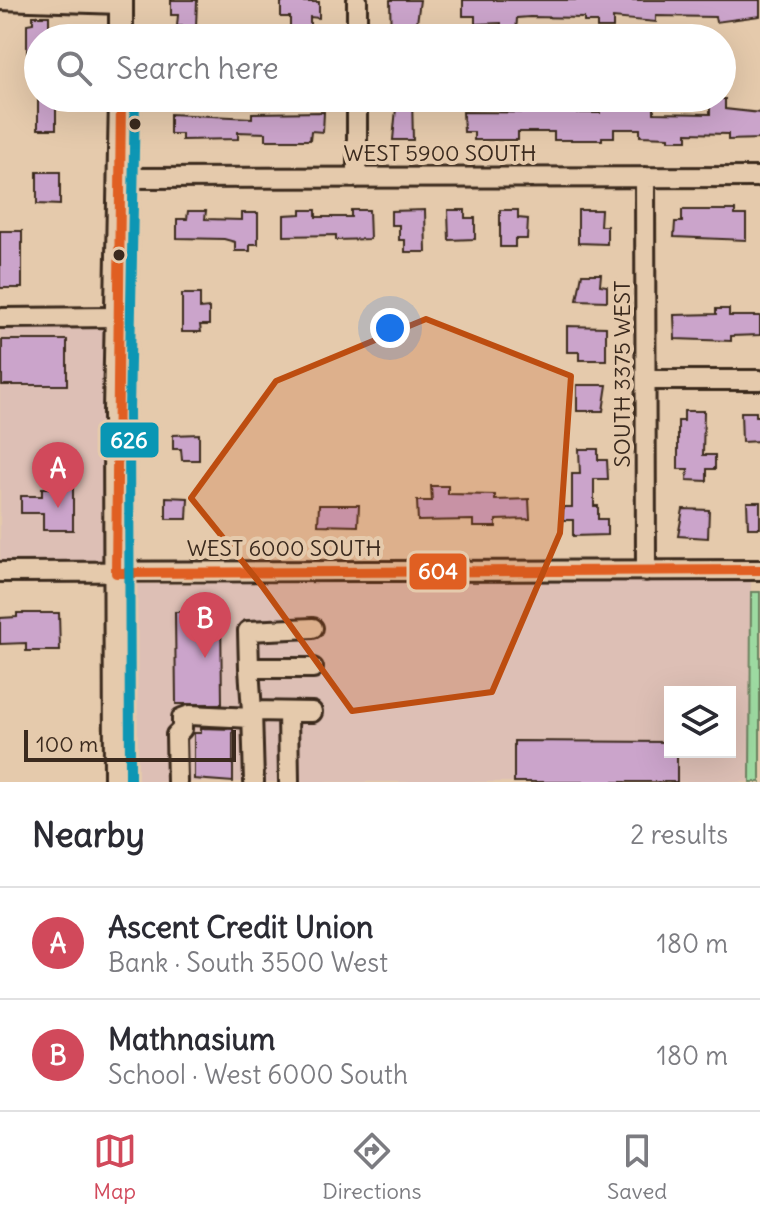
<!DOCTYPE html>
<html lang="en">
<head>
<meta charset="utf-8">
<style>
	:root { --surface:#fff; --page:#f2f2f3; --text:#2b2b33; --muted:#7c7c81; --line:#e1e1e2; --accent:#d1495b }
	body { margin:0; font-family:Delius,sans-serif; background:var(--page); color:var(--text) }
	.controls { position:absolute; right:24px; bottom:24px; display:grid; overflow:hidden; border-radius:0px; box-shadow:0 8px 32px #0002 }
	.controls button { width:72px; height:72px; display:grid; place-items:center; padding:0; border:0; border-bottom:2px solid var(--line); background:var(--surface); color:var(--text); font:40px sans-serif }
	.scale { position:absolute; left:24px; bottom:20px; width:212px; box-sizing:border-box; padding-left:8px; border:4px solid #3b2a1e; border-top:0; font-size:22px; line-height:28px; white-space:nowrap; color:#3b2a1e; -webkit-text-stroke:6px #e5caac; paint-order:stroke }
	.you { position:absolute; left:390px; top:328px; width:28px; height:28px; margin:-20px; border:6px solid #fff; border-radius:50%; background:#1a73e8; box-shadow:0 0 0 12px #1a73e833 }
	.badge { display:grid; place-items:center; width:52px; height:52px; border-radius:50%; background:var(--accent); color:#fff; font-size:26px; font-weight:700 }
	.pin { position:absolute; translate:-50% -66px; filter:drop-shadow(0 2px 4px #0008) }
	.pin::after { content:''; position:absolute; top:42px; width:28px; height:24px; background:inherit; clip-path:polygon(0 0,100% 0,50% 100%) }
	.list { margin:0; padding:0; list-style:none }
	h2 { display:flex; justify-content:space-between; align-items:center; height:104px; margin:0; padding:0 32px; font-size:34px }
	h2 small { font-size:26px; font-weight:400; color:var(--muted) }
	.list li { display:grid; grid-template-columns:52px 1fr auto; gap:24px; align-items:center; box-sizing:border-box; height:112px; padding:0 32px; border-top:2px solid var(--line) }
	.list b { display:block; font-size:30px; white-space:nowrap }
	.list p { margin:0; font-size:26px; white-space:nowrap; color:var(--muted) }
	.list em { font-size:26px; font-style:normal; color:var(--muted) }
	.icon { flex:none; width:44px; height:44px; fill:none; stroke:currentColor; stroke-width:2; stroke-linecap:round; stroke-linejoin:round }
	.map { position:relative; flex:none; width:760px; height:782px; overflow:hidden }
	.search { position:absolute; background:var(--surface); box-shadow:0 8px 32px #0002; left:24px; right:24px; top:24px; height:88px; display:flex; align-items:center; gap:20px; box-sizing:border-box; padding:0 28px; border-radius:44px; color:var(--muted); font-size:30px }
	.sheet { height:328px; background:var(--surface) }
	nav { display:flex; justify-content:space-around; align-items:center; box-sizing:border-box; height:112px; border-top:2px solid var(--line); background:var(--surface); font-size:22px; color:var(--muted) }
	nav a { display:grid; justify-items:center; gap:4px }
	nav .on { color:var(--accent) }
	.map>svg:first-child { display:block }
	.built { fill:#ddbfb5; fill-rule:evenodd }
	.green { fill:#9ddaa1; stroke:#6c8260; stroke-width:2 }
	.building { fill:#cba4cb; stroke:#3b2a1e; stroke-width:2 }
	.lines { fill:none; stroke-linecap:round; stroke-linejoin:round }
	.minor-casing { stroke:#3b2a1e; stroke-width:24 }
	.major-casing { stroke:#3b2a1e; stroke-width:28 }
	.minor { stroke:#e5caac; stroke-width:18 }
	.major { stroke:#e5caac; stroke-width:22 }
	.bus-1-casing { stroke:#e5caac; stroke-width:16 }
	.bus-2-casing { stroke:#e5caac; stroke-width:16 }
	.bus-1 { stroke:#e05f22; stroke-width:10 }
	.bus-2 { stroke:#0996b4; stroke-width:10 }
	.marked { fill:#bd4d10; fill-opacity:0.2; stroke:#bd4d10; stroke-width:6; stroke-linejoin:round }
	.bus-dot { fill:#3b2a1e; stroke:#e5caac; stroke-width:3 }
	.labels { text-anchor:middle; stroke-width:8; stroke-linejoin:round; paint-order:stroke }
	.street-label { font-size:22px; fill:#3b2a1e; stroke:#e5caac }
	.line-badge { stroke:#e5caac; stroke-width:3 }
	.badge-label { font-size:22px; text-anchor:middle; font-weight:bold; fill:#fff }
</style>
</head>
<body>
<div class="map">
<svg width="760" height="782" viewBox="0 0 760 782">
	<rect width="100%" height="100%" fill="#e5caac"/>
	<filter id="ink" filterUnits="userSpaceOnUse"><feTurbulence type="fractalNoise" baseFrequency=".0125" numOctaves="2"/><feDisplacementMap in="SourceGraphic" scale="16" xChannelSelector="R" yChannelSelector="G"/><feConvolveMatrix kernelMatrix="1 2 1 2 8 2 1 2 1" color-interpolation-filters="sRGB"/></filter>
	<g filter="url(#ink)">
		<path class="built" d="M0,321H106L107,568L0,565Z
			M751,580L750,782H128V584ZM670,692H730V752H670Z"/>
		<path class="green" d="M751,592H760V782H750Z"/>
		<path class="building" d="M171,0H197L196,27L177,26L178,15H171Z
			M390,0H420L415,38H391Z
			M463,0H760V16L716,22L715,17L656,16V22L613,18V28H597V22H584V18L530,17L517,18L516,34L501,33V23L475,24V16H463Z
			M281,2H319V18L310,17V31L290,30V17H281Z
			M33,16H49V38H38V52H27V24L33,23Z
			M38,98H56V129H38Z
			M397,98H412L413,140H393Z
			M710,99H725V109L760,113V139L728,140V134L687,133V140H669V137L640,136V129H614V137H602V140H554V132H518V140H474V132H464L463,112L600,113V109L629,108V100H654V113L710,114Z
			M324,112L323,132L311,131L310,140H266V133L238,132V139L182,140V134H170V114L252,118V113Z
			M37,172H60V205L37,204Z
			M301,210H316V217H351V210H369L370,239L336,240V235L284,236V215L301,214Z
			M425,210L426,252H405V240H399V225H391V211Z
			M448,210H465V218H475V239L449,240Z
			M500,210H518V218L528,219L527,239H515V247H500Z
			M578,210H601L600,226H607V244L578,243Z
			M682,210H735V215H746V240L674,237L675,222H682Z
			M188,211H206L205,219L242,220V213H258V244H250V251H235V242L224,239L177,238V219H187Z
			M0,231H22V288H0Z
			M582,274H601L600,285L607,286V301L577,300Z
			M182,294H200V309L209,308V325H200L201,332H182Z
			M716,309H729V316H760V335L731,336V341L675,339L674,315L716,314Z
			M567,326L606,327V360H579V352H567Z
			M2,340H67V385H2Z
			M577,385H607L603,411H577Z
			M684,411H704L703,455H715V469H707V481L687,480L688,469H678V421H684Z
			M741,412H756V416H760V441L742,442Z
			M199,434V460H182L181,449H173V435Z
			M579,449H598V460H607L608,479H594V506H598V519H607V535L573,536V520H563V507H572V474H580Z
			M431,486H448V494L495,495V500L529,499L530,519L496,520V527H473V520L418,521L417,501H432Z
			M42,488H73V530H43V513H21V496H42Z
			M166,497L188,498L187,519H166Z
			M747,502H760V528H748Z
			M319,505H359L358,526L318,525Z
			M683,509L709,510L708,538L678,536Z
			M175,612H221L222,704H176Z
			M17,613H59L60,651H26V643L0,644V618L17,617Z
			M201,728L233,729V782L194,779V733H201Z
			M514,741L670,742V752H677V782H514Z"/>
		<g class="lines">
			<defs>
				<path id="minor" d="M0,0L121,4
					M357,0V38
					M357,98V178
					M645,177L646,571
					M121,178L760,177
					M0,318L118,317
					M646,380H760
					M0,572L760,570
					M249,668L252,711L312,712
					M313,668H249L248,631L313,628
					M252,711L254,782
					M288,712L289,782
					M177,782L176,735L182,729V718L190,715L252,718"/>
				<path id="major" d="M121,0V38
					M116,782L115,411L121,98"/>
			</defs>
			<use href="#minor" class="minor-casing"/>
			<use href="#major" class="major-casing"/>
			<use href="#minor" class="minor"/>
			<use href="#major" class="major"/>
			<defs>
				<path id="bus-1" d="M116,573L760,570
					M116,573L121,98"/>
				<path id="bus-2" d="M130,782L129,411L135,98"/>
			</defs>
			<use href="#bus-1" class="bus-1-casing"/>
			<use href="#bus-2" class="bus-2-casing"/>
			<use href="#bus-1" class="bus-1"/>
			<use href="#bus-2" class="bus-2"/>
		</g>
	</g>
	<path class="marked" d="M426,319L571,376L560,533L492,692L352,711L262,586L191,498L276,381Z"/>
	<g class="bus-dot">
		<circle cx="135" cy="124" r="7"/>
		<circle cx="119" cy="255" r="7"/>
	</g>
	<g class="labels">
		<g class="street-label">
			<text x="440" y="161">WEST 5900 SOUTH</text>
			<text transform="translate(622 374) rotate(-90)" y="8">SOUTH 3375 WEST</text>
			<text x="284" y="556">WEST 6000 SOUTH</text>
		</g>
	</g>
	<g class="line-badge">
		<rect x="99" y="421" width="61" height="38" rx="8" fill="#0996b4"/>
		<rect x="408" y="552" width="60" height="39" rx="8" fill="#e05f22"/>
	</g>
	<g class="badge-label">
		<text x="129" y="448">626</text>
		<text x="438" y="579">604</text>
	</g>
</svg>
<div class="controls">
<button><svg class="icon" aria-label="layers" viewBox="0 0 24 24"><path d="M12 4l9 5-9 5-9-5zM3 14l9 5 9-5"/></svg></button>
</div>
<div class="scale">100 m</div>
<div class="you"></div>
<div class="pin badge" style="left:58px;top:508px">A</div>
<div class="pin badge" style="left:205px;top:658px">B</div>
<div class="search"><svg class="icon" aria-label="search" viewBox="0 0 24 24"><circle cx="10" cy="10" r="6"/><path d="M15 15l6 6"/></svg>Search here</div>
</div>
<section class="sheet">
<h2>Nearby<small>2 results</small></h2>
<ul class="list">
<li><span class="badge">A</span><div><b>Ascent Credit Union</b><p>Bank · South 3500 West</p></div><em>180 m</em></li>
<li><span class="badge">B</span><div><b>Mathnasium</b><p>School · West 6000 South</p></div><em>180 m</em></li>
</ul>
</section>
<nav>
<a class="on"><svg class="icon" aria-label="map" viewBox="0 0 24 24"><path d="M3 6l6-2 6 2 6-2v14l-6 2-6-2-6 2zM9 4v14M15 6v14"/></svg>Map</a>
<a><svg class="icon" aria-label="directions" viewBox="0 0 24 24"><path d="M12 3l9 9-9 9-9-9zM9 14v-3h6M13 9l2 2-2 2"/></svg>Directions</a>
<a><svg class="icon" aria-label="saved" viewBox="0 0 24 24"><path d="M7 4h10v16l-5-4-5 4z"/></svg>Saved</a>
</nav>
</body>
</html>
